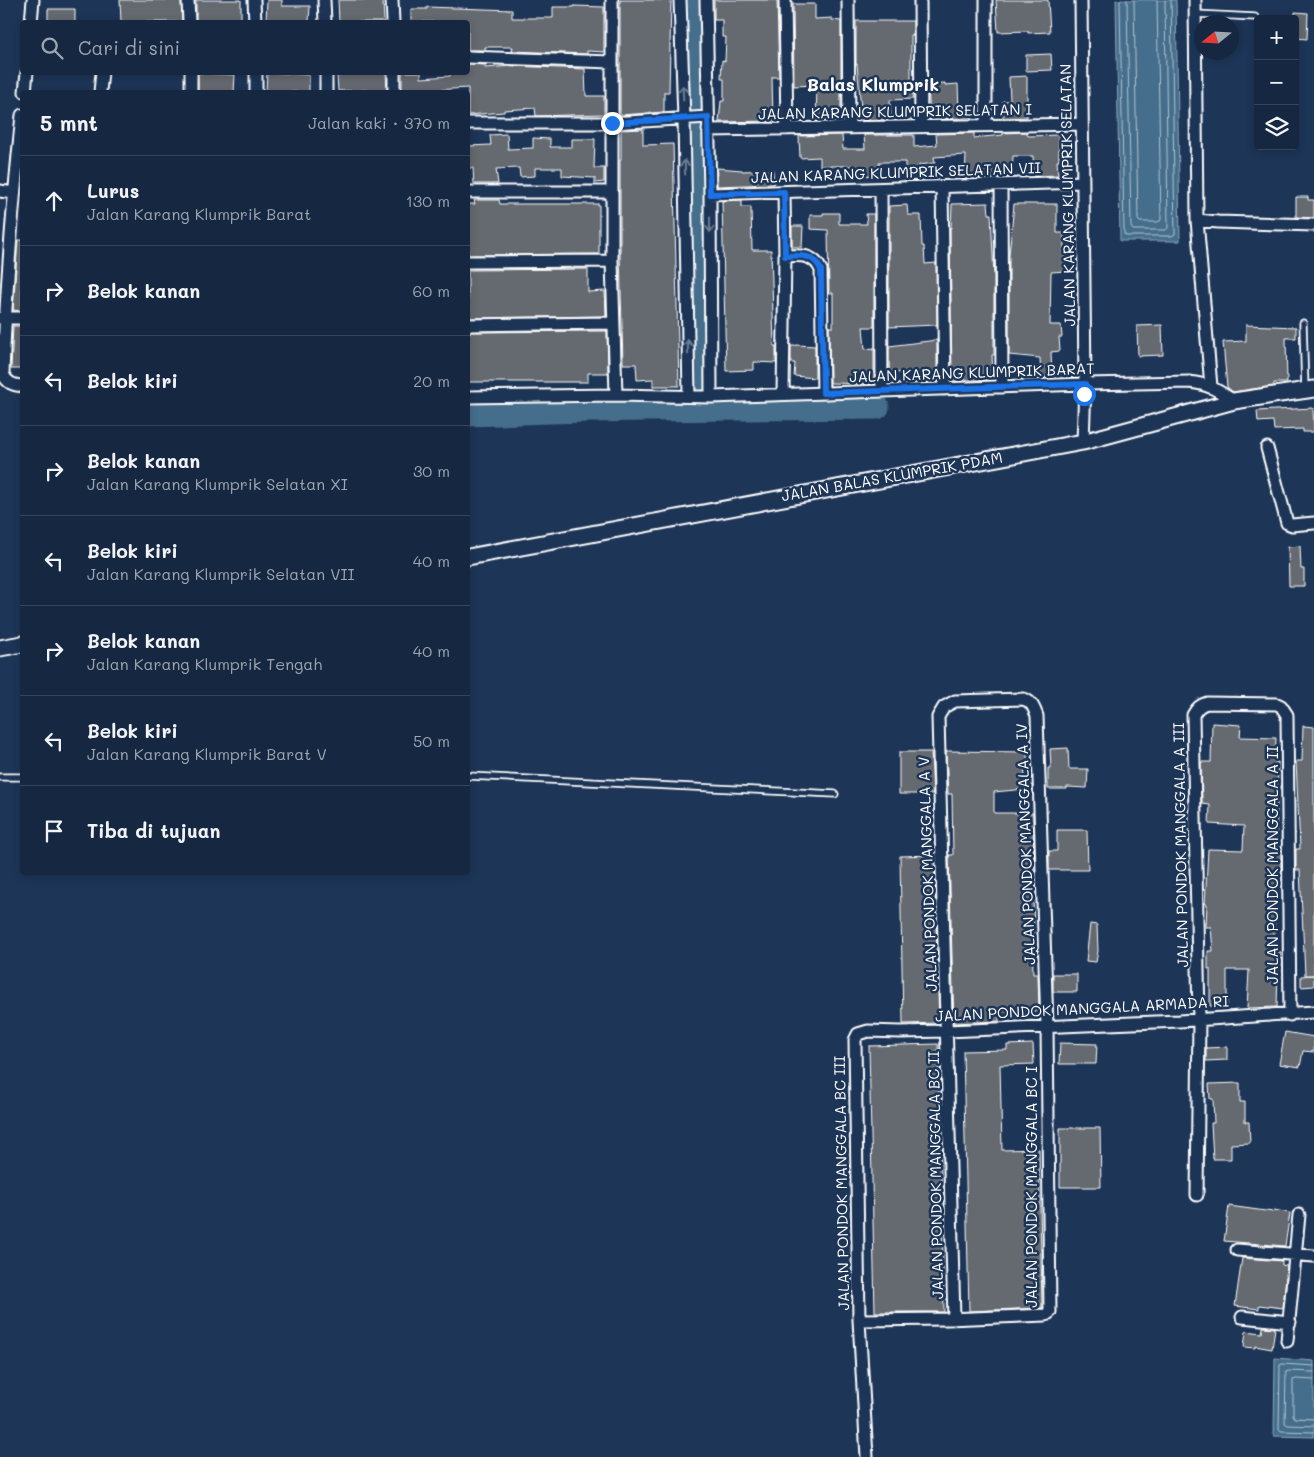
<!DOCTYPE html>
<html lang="id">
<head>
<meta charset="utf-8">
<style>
	:root { --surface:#162841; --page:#1f3048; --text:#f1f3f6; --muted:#9ea6b1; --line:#35445a }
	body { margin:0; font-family:Mali,sans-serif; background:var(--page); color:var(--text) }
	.controls { position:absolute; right:15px; top:15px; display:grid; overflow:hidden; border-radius:5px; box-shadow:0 2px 8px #0003 }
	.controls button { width:45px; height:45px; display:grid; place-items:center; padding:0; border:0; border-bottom:1px solid var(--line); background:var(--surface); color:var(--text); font:25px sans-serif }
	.compass { position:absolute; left:1194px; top:15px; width:45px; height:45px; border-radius:50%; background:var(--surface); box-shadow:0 2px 8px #0003; rotate:252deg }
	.stop { position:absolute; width:15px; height:15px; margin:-11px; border:4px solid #1a73e8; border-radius:50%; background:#fff }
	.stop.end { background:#1a73e8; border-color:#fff; box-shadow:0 1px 5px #0008 }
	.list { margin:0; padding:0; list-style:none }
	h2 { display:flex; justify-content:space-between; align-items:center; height:65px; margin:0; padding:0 20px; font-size:21px }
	h2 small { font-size:16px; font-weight:400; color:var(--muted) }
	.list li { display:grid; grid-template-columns:32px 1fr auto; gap:15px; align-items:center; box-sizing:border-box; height:90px; padding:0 20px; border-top:1px solid var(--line) }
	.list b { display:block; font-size:19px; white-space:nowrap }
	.list p { margin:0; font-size:16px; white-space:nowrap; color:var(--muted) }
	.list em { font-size:16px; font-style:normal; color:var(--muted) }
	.icon { flex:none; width:28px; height:28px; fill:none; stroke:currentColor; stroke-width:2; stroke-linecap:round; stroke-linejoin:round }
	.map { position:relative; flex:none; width:1314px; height:1457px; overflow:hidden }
	.search { position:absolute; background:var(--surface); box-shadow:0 2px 8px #0003; left:20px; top:20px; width:450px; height:55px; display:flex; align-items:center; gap:12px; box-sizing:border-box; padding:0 18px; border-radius:5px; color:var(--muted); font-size:19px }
	.panel { position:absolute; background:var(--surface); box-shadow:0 2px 8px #0003; left:20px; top:90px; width:450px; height:785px; border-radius:5px }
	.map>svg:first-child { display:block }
	.water { fill:#446e8c; stroke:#8fa8ba }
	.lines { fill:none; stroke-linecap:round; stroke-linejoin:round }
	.shore { stroke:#b4c5d1; stroke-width:1 }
	.river { stroke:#446e8c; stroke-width:25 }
	.building { fill:#656b70; stroke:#fff }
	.lane-casing { stroke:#fff; stroke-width:9 }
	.street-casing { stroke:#fff; stroke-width:15 }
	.secondary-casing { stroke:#fff; stroke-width:19 }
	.lane { stroke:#1d3557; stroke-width:5.5 }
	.street { stroke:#1d3557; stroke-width:11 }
	.secondary { stroke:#1d3557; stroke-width:15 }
	.oneway { stroke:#6c7c92 }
	.route { stroke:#1a73e8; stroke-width:6 }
	.labels { text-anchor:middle; stroke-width:5; stroke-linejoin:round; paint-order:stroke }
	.street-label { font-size:15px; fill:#fff; stroke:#1d3557 }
	.quarter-label { font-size:18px; font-weight:bold; fill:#fff; stroke:#1d3557 }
</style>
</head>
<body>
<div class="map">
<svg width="1314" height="1457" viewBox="0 0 1314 1457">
	<rect width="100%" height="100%" fill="#1d3557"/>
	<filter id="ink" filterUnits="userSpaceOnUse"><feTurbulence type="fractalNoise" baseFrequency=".02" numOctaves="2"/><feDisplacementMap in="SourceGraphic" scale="10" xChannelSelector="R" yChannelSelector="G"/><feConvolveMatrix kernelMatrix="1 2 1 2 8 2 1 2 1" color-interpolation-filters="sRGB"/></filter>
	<g filter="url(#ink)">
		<path class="water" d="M1116,0H1176L1180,241H1120Z
			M1275,1358L1314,1361V1437L1274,1436Z"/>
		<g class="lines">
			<path class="shore" d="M1120,0L1124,234L1127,236H1172L1175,234L1171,0
				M1127,0L1131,227L1133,230H1166L1168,228L1165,0
				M1134,0L1138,220L1140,222H1158L1161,220L1157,0
				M1314,1366L1282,1364L1280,1365L1279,1429L1281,1431L1314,1432
				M1314,1372L1288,1371L1286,1372L1285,1423L1288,1425L1314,1426
				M1314,1380L1296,1379L1293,1380V1415L1295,1418L1314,1419"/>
			<path class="river" d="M688,0L693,124L691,191L700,383V408
				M468,414C604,408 741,408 877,407"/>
		</g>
		<path class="building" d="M120,0H181L182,22H121Z
			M196,0H241V22H196Z
			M267,0H282V6H310L309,22H266Z
			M338,0H383L384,22H339Z
			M620,0H671L669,92H664V112L620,115Z
			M714,0H777L779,77H772L773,121L719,122L721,101H724V79H721L722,60L725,61L726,37H722V20H714Z
			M996,0H1048L1050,32L1028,33V31L998,32Z
			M793,4H815V19L832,18V20L841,21V120L816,121L817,85L794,86Z
			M574,6L604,7V52L587,51V54L512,51L513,47H485V50H468V22H411V9H427V7L512,10V18H553V7H574Z
			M48,9H75V22L48,21Z
			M1295,12L1308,13L1307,39L1295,38Z
			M856,21H913V35H911V84H913V99L890,100L891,120H862L857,64H856Z
			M1051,54L1052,70L1026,71V55Z
			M468,64L485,65V68L512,66L585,69L586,96H604V114L536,116L535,108L504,110V112L468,115V88L435,90V92H425L424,89L402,90V72H421V78L450,76V72H468Z
			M267,72L309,75V92H266Z
			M340,72H386L387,92H367V90L338,91L337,76H340Z
			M198,73L235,75L234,92H198Z
			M1027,76V117L1003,118V101H1010L1009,77Z
			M945,83V85L958,84L959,112L973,111V118L930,119L928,84Z
			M643,129V145L673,144L679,386H653V379L637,380L636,364H623L620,252V160H621V130Z
			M1027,132V135L1029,136L1059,135V161H1057L1058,175L1034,176L1033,156H1013L1012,177L965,178L966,155L934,157L935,163L919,165V175H905V162H879L880,175L854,176V166H820V157L800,158L799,136L842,135L843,149H865L864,135H914V147L937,145L936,134L974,133V138L1003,135V133Z
			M507,134L508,149L533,148V138L550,139V147H572V139H595L594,168H604V182L595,183V178L562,176V168H535V176L520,177L519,168L496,169L498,184H474L473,168H468V146L491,145L490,135Z
			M717,168L742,170V171L773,170L774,184L717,186Z
			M1296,197H1308V200H1314V218L1296,217Z
			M474,200H499L500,204H599V254L468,255V204H475Z
			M742,200V207H751L752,250H771L774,346H776V363L754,362V370L726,371L722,201Z
			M988,203L989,214H991L994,277V355H992L993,380H952L950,228H951L952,204Z
			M1014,204H1057V233H1064V247L1066,271L1051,272L1050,325H1061L1062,337H1059L1060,351L1051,352L1052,378H1041L1040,358L1009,355V255Z
			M907,205L908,215H921L922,246H924L925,264L936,263L937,325L889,327V206Z
			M823,213H839V224H867L866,214H874V327H863L865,349L874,348V384L830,383L829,327H833V293H829L828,230L810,229V215H823Z
			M792,226H803L802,247H792Z
			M18,240H22V311L13,310Z
			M468,270L588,269V292L605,291L606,316L468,318Z
			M1162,325L1163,355L1138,356L1137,326Z
			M1246,325L1296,327V338H1286L1287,383H1274V386L1233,392L1227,387L1223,342L1246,341Z
			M22,326V369H11L13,326Z
			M607,331L608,373H588V382H468V332Z
			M937,340V382H917V372L889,373V346Z
			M796,345L815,346V378L794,376L795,363H791V346H796Z
			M1313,408L1314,432H1303V429L1274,430L1273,421L1258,422L1257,411Z
			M1300,546L1301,569H1304V586H1289L1288,547Z
			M1212,723L1241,725L1240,737L1276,738L1275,762H1278L1276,848H1281V869H1279L1278,887H1276L1273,951L1281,952L1280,967H1278L1277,1007L1247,1008L1249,970H1227V1006H1210V969H1208V951H1213L1211,927H1206L1207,904H1205L1208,849L1243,850L1244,826L1209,824L1210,805L1202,804L1201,762H1211Z
			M1303,726L1314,727V975H1305L1300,870H1296V849H1300L1296,761H1302Z
			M1068,748L1069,769H1088L1087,788L1067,787V789H1048V768H1051L1050,749Z
			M946,751L1027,752V765H1024L1026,789L994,792V813H1033L1034,870V872H1026V894H1033L1034,934H1032L1033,974H1038L1039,1011L999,1012V1021L954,1023L949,855H953L952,794H948Z
			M899,752H931L933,794H899Z
			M1057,830H1087L1088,870H1049V851H1057Z
			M934,855L939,1023L903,1024L900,856Z
			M1090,924L1097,925L1098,951L1096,962L1086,961Z
			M1053,974H1077V992H1053Z
			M1314,975V986L1301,987V976Z
			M1285,1032L1314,1037V1052L1303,1051L1300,1067L1279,1064Z
			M1060,1043L1097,1044L1096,1064H1059Z
			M938,1044L944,1312H875L869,1046Z
			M1033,1044L1034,1064L1000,1065L1002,1150L1039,1149L1042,1308L969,1311L963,1051L1007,1050V1045Z
			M1227,1047V1060L1206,1061V1048Z
			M1240,1083V1102H1245V1122H1249L1250,1143L1231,1144V1159H1213L1211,1123H1214L1213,1099H1210L1209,1084Z
			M1060,1128H1100L1101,1187H1060Z
			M1229,1206L1273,1212L1274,1210L1290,1213L1285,1246L1224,1241Z
			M1242,1258L1282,1261V1265L1287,1266L1283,1308L1259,1305V1309L1235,1306Z
			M1263,1327L1275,1328L1272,1349L1255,1346V1348L1244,1347L1246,1331L1262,1333Z"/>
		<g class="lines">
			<defs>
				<path id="lane" d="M1195,14L1255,17
					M1303,323L1305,390
					M468,776L835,794
					M0,777H22"/>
				<path id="street" d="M188,0L189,22
					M254,0L255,22
					M324,0L325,22
					M392,0L393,22
					M612,0V261L616,395
					M680,0L684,119L689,396
					M706,0L710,194L711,397
					M785,0L787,129
					M848,0L849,128
					M920,0L921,126
					M986,0V125
					M1081,0L1085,384L1083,442
					M1195,0L1197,220L1211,387
					M31,22L33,0
					M468,57L612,62
					M191,72V92
					M256,72V92
					M326,72V92
					M394,72V92
					M25,92L27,72
					M100,92L102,72
					M22,115C13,201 6,287 3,374C7,383 13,385 22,386
					M468,123H612L708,117
					M708,130L1082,124
					M1001,185L1002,387
					M942,187L945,389
					M881,189L882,391
					M0,191L14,193
					M468,192H611
					M710,194L1083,182
					M1197,220L1218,222L1314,225
					M785,256C801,255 814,254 821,270L823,393
					M468,262L612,261
					M0,318H22
					M468,325L614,323
					M783,394L785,256L784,192
					M468,397L616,395L711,397L1085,384L1189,382C1209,384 1217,390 1234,401
					M1267,448L1287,523L1292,525L1314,523
					M1197,1195L1199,1019L1193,715C1197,708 1200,705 1207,703L1277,704L1281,706L1287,715L1290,1015
					M1237,1250L1314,1256
					M1242,1317L1290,1322
					M954,1319L938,717L944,707L955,701L1024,699C1032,702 1034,708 1037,716L1047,1026L1050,1312L1046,1315L947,1319L859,1320L855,1040L858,1034L868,1031L900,1032L947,1031L1179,1021L1314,1012
					M859,1320L867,1457
					M1287,1341L1299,1215"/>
				<path id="secondary" d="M468,557L1083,442L1234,401L1314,389
					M0,648L22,644"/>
			</defs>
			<use href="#lane" class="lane-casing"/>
			<use href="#street" class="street-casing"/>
			<use href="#secondary" class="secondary-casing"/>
			<use href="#lane" class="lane"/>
			<use href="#street" class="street"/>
			<use href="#secondary" class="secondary"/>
		</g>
		<defs><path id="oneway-shaft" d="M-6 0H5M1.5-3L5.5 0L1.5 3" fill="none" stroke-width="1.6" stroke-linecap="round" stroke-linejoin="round" transform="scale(1.25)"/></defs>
		<g class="oneway">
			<use href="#oneway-shaft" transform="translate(683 93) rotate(-92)"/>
			<use href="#oneway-shaft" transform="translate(685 167) rotate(-91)"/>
			<use href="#oneway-shaft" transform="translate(710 225) rotate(90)"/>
			<use href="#oneway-shaft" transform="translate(688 347) rotate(-91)"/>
		</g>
	</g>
	<g class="lines" filter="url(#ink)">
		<path class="route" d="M612,123L708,117L710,194L784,192L785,256C801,255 814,254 821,270L823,393L1085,384L1084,394"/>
	</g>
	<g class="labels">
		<g class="street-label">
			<text transform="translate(895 112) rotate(-1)" y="5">JALAN KARANG KLUMPRIK SELATAN I</text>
			<text transform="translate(896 173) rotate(-2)" y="5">JALAN KARANG KLUMPRIK SELATAN VII</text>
			<text transform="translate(1068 195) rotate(-91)" y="5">JALAN KARANG KLUMPRIK SELATAN</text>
			<text transform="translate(972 373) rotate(-2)" y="5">JALAN KARANG KLUMPRIK BARAT</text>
			<text transform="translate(892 477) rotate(-10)" y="5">JALAN BALAS KLUMPRIK PDAM</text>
			<text transform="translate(1026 844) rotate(-92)" y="5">JALAN PONDOK MANGGALA A IV</text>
			<text transform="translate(1181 845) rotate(-91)" y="5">JALAN PONDOK MANGGALA A III</text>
			<text transform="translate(1273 865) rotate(-90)" y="5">JALAN PONDOK MANGGALA A II</text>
			<text transform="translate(928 874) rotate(-92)" y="5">JALAN PONDOK MANGGALA A V</text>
			<text transform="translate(1082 1009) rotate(-3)" y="5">JALAN PONDOK MANGGALA ARMADA RI</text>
			<text transform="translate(936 1175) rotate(-91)" y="5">JALAN PONDOK MANGGALA BC II</text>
			<text transform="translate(842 1183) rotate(-91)" y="5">JALAN PONDOK MANGGALA BC III</text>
			<text transform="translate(1032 1187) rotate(-90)" y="5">JALAN PONDOK MANGGALA BC I</text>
		</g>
		<g class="quarter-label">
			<text x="873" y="91">Balas Klumprik</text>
		</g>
	</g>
</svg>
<div class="controls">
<button>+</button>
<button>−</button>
<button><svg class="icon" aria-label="layers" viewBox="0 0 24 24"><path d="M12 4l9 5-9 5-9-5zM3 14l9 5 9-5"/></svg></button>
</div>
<svg class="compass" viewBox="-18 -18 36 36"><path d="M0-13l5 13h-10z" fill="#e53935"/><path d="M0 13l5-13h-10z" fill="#9ea6b1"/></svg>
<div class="stop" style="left:1084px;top:394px"></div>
<div class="stop end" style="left:612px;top:123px"></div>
<div class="search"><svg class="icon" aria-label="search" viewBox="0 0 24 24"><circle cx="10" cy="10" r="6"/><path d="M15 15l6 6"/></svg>Cari di sini</div>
<section class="panel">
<h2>5 mnt<small>Jalan kaki · 370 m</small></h2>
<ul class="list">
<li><svg class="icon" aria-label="ahead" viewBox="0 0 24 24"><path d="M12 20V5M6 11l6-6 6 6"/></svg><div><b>Lurus</b><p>Jalan Karang Klumprik Barat</p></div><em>130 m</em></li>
<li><svg class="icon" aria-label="right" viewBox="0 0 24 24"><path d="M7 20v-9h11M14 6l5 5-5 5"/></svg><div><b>Belok kanan</b></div><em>60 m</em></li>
<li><svg class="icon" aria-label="left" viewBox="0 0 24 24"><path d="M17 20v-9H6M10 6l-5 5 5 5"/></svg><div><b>Belok kiri</b></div><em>20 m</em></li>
<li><svg class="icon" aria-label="right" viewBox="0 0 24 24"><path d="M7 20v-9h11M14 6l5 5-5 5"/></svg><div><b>Belok kanan</b><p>Jalan Karang Klumprik Selatan XI</p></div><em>30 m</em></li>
<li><svg class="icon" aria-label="left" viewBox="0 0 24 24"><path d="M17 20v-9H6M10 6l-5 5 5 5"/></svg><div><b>Belok kiri</b><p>Jalan Karang Klumprik Selatan VII</p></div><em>40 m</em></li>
<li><svg class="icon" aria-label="right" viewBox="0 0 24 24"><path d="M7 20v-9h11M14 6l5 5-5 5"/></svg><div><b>Belok kanan</b><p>Jalan Karang Klumprik Tengah</p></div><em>40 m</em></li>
<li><svg class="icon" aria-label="left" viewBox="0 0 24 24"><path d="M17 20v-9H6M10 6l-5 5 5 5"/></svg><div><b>Belok kiri</b><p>Jalan Karang Klumprik Barat V</p></div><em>50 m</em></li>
<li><svg class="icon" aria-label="arrive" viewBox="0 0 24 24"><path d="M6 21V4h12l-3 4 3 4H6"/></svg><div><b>Tiba di tujuan</b></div></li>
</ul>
</section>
</div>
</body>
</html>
